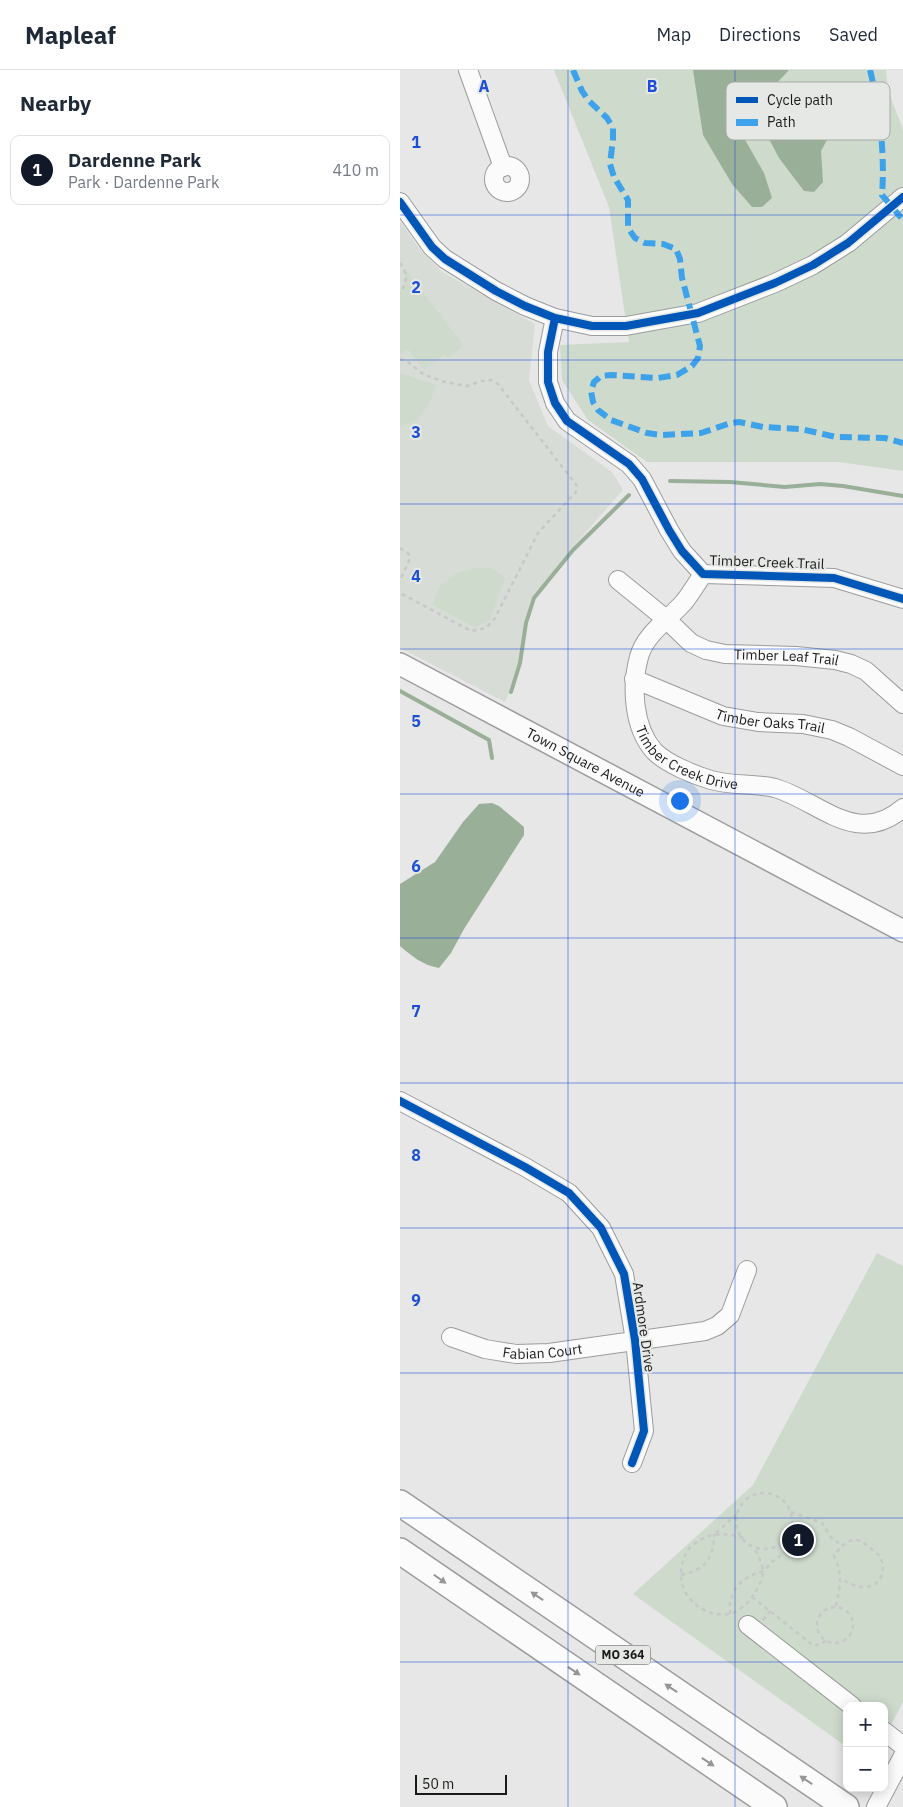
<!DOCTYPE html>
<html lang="en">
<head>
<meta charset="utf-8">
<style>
	:root { --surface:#fff; --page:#f6f6f7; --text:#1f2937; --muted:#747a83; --line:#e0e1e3; --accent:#111827 }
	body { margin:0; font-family:"IBM Plex Sans",sans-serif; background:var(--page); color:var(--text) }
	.controls { position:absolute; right:15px; bottom:15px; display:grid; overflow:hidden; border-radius:10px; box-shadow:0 2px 12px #0003 }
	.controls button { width:45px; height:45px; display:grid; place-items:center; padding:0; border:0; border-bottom:1px solid var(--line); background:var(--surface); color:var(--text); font:25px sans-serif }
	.scale { position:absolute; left:15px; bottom:12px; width:92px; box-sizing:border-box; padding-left:5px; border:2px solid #191a19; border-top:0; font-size:14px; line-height:18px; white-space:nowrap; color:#191a19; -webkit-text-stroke:4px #e6e8e5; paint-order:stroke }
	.you { position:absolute; left:279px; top:730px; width:18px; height:18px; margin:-12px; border:4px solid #fff; border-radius:50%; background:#1a73e8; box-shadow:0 0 0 8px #1a73e833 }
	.badge { display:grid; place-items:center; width:32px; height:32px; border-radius:50%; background:var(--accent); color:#fff; font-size:16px; font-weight:700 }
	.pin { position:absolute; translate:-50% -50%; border:2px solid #fff; box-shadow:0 1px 5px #0006 }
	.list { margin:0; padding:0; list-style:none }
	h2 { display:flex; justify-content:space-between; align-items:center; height:65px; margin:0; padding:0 20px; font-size:21px }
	h2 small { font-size:16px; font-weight:400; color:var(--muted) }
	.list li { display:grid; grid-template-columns:32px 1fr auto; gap:15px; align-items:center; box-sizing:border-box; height:70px; margin:0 10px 10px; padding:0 10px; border:1px solid var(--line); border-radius:10px }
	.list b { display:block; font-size:19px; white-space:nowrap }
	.list p { margin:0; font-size:16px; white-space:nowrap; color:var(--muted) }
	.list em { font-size:16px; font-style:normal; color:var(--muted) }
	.map { position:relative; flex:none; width:503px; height:1737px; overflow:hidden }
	header { display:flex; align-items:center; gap:30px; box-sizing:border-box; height:70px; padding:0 25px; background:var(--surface); border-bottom:1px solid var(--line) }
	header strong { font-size:24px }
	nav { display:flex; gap:28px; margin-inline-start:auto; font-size:18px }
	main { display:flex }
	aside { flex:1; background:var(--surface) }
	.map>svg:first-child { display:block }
	.built { fill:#d7dcd6 }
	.green { fill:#cddacc }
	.water { fill:#9aaf98 }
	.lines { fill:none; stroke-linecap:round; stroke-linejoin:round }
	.stream { stroke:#9aaf98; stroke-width:4 }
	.minor-casing { stroke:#9c9c9c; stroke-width:20 }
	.major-casing { stroke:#9c9c9c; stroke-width:24 }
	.highway-casing { stroke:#9c9c9c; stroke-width:28 }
	.path { stroke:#c7c8c7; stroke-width:2.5; stroke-dasharray:4 4; stroke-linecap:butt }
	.minor { stroke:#fbfbfb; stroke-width:18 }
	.major { stroke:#fbfbfb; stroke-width:21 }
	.highway { stroke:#fbfbfb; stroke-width:25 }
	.quiet { stroke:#3da2ea; stroke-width:6; stroke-dasharray:12 6; stroke-linecap:butt }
	.cycleway-casing { stroke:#e6e8e5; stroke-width:11 }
	.cycleway { stroke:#0057b8; stroke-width:8 }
	.oneway { fill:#959695 }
	.grid { fill:none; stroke:#1d4ed8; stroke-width:1; stroke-opacity:0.55 }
	.labels { text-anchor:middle; stroke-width:4; stroke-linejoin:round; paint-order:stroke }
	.shield { fill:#e6e8e5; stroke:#565856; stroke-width:1 }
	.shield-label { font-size:12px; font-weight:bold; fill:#191a19 }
	.street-label { font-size:14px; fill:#191a19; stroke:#e6e8e5 }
	.key { fill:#e6e8e5; stroke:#a8aaa8; stroke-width:1 }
	.key-label { font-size:14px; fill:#191a19 }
	.grid-label { font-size:16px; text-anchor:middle; font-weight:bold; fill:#1d4ed8; stroke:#e6e8e5; stroke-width:4; stroke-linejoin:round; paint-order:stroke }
</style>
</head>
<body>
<header>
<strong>Mapleaf</strong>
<nav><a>Map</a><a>Directions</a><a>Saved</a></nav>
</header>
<main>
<aside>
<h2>Nearby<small></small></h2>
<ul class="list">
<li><span class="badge">1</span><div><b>Dardenne Park</b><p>Park · Dardenne Park</p></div><em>410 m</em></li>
</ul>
</aside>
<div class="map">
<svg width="503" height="1737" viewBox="0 0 503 1737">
	<rect width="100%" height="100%" fill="#e6e7e6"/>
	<path class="built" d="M0,151L18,177L42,202L135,254L129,310L148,356L212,402L223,420L171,479L134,528L125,552L119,593L110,621L105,632L0,578Z"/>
	<path class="green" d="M154,0H486L488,20L503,60V401L439,392H247L188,350L162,310L160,275L229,272L209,137Z
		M4,198L64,276L47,288L44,285L24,300L8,279L0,285V223L6,209Z
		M0,303L36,315L29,334L17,350L0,357Z
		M77,498H92L105,508L90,550L74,557L32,534L40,516L57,503Z
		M477,1183L503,1196V1632L484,1668V1636H447V1677L233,1524L353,1415Z"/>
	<path class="water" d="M293,0H389L343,49L344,68L364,103L372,128L362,137H352L332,114L303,65Z
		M391,31L410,34L417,37L428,57L427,70L421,81L423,112L414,122L404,121L379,88L366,63L372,44Z
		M92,733L99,736L124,757V765L64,859L51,883L39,898C22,895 12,886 0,876V814L35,792L63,752L79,734Z"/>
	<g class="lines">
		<path class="stream" d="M270,411L330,412L385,417L420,414L443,416L503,426
			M0,621L89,670L92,688
			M111,622L120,593L126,553L134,528L173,480L229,425"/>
		<defs>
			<g id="minor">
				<path d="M68,0L103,97"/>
				<circle cx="107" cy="109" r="13"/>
				<path d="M0,132L32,177L45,189L96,221L125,236L155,248L192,256H226L298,243L375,213L413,195L448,173L503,127"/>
				<path d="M155,248L148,282V312L155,333L167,351L229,394L242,409L269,460L282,481L303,504L434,508L503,529"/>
				<path id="s1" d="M303,504C297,513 291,523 284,532C269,549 245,564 239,587C231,616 233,657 254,681C267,694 294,705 311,710C331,716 354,713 375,718C419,731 457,778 503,738"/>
				<path id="s2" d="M218,510L266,549L291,573L306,580L325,584L396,586L435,590L451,594L466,601L503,634"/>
				<path id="s3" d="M234,609L323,646L358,652L403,654L432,660L449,667L503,696"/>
				<path d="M0,1031L125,1097L169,1123L201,1158L224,1204L235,1270L244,1361L232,1393"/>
				<path id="s4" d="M51,1267L85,1279L116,1284L149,1283L305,1261L317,1256L330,1245L347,1200"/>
				<path d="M348,1555L452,1636"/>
				<path d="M484,1661L503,1676"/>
				<path d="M476,1737L503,1686"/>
			</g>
			<g id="major">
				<path id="s5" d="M0,594L503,861"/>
			</g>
			<path id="highway" d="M0,1433L446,1737
				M0,1481L374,1737"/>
		</defs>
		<use href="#minor" class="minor-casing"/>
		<use href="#major" class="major-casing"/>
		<use href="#highway" class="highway-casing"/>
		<path class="path" d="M0,193C8,203 7,213 0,223
			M0,289L8,292L23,304L41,311L67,316L82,311L91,310L98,314L177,416L176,422L138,463L95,548L86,558L71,561L0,523
			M0,478L9,484V491L0,510
			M336 1451a28 28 0 1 1 56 0a28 28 0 1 1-56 0Z
			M391,1442L422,1453L432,1469L442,1475
			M316,1463L337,1444
			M343,1468C325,1462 308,1462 293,1475C285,1481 282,1492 281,1502C279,1527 304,1548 329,1544C338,1543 350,1531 355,1523C358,1517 363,1509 363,1502C363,1494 357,1484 354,1477
			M281,1505C305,1500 314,1488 314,1464
			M352,1527L414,1576L426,1571
			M436,1536C440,1517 443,1505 434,1486C444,1472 454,1463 469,1477C472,1480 478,1483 480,1487C487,1500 481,1516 466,1517C457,1518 448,1512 440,1509
			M417 1555a18 18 0 1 1 36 0a18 18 0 1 1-36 0Z
			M330,1544V1532L334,1521L342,1511L352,1505L363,1501L373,1491L389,1480L386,1468
			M363,1550L370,1541"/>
		<use href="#minor" class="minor"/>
		<use href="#major" class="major"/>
		<use href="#highway" class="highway"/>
		<path class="quiet" d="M173,0L182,21L188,30L207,48L213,58V69L210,94L214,107L228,130V158L235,168L245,173L263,174L276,179L280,189L282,208L300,276L298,288L292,296L277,305L258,308L211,305L201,306L194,312L191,321L193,332L198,340L211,350L247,363L261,365L301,363L331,353L339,352L363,357L401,359L436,367L485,368L503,373
			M470,0C480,40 485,84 482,125L503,150"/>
		<defs>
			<path id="cycleway" d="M0,132L32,177L45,189L96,221L125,236L155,248L192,256H226L298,243L375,213L413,195L448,173L503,127
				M155,248L148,282V312L155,333L167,351L229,394L242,409L269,460L282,481L303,504L434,508L503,529
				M0,1031L125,1097L169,1123L201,1158L224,1204L235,1270L244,1361L232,1393"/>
		</defs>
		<use href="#cycleway" class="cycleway-casing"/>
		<use href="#cycleway" class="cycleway"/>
	</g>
	<defs><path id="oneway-solid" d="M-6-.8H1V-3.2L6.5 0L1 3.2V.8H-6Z" transform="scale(1.25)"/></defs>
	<g class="oneway">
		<use href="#oneway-solid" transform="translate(40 1509) rotate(35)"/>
		<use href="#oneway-solid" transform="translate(137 1526) rotate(-146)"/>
		<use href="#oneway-solid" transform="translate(174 1601) rotate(34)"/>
		<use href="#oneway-solid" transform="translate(271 1618) rotate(-146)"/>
		<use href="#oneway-solid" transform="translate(308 1692) rotate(34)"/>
		<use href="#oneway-solid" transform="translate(406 1710) rotate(-146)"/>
	</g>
	<path class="grid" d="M168,0V1737M335,0V1737M0,145H503M0,290H503M0,434H503M0,579H503M0,724H503M0,868H503M0,1013H503M0,1158H503M0,1303H503M0,1448H503M0,1592H503"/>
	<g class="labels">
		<rect class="shield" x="195.5" y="1575.5" width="55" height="19" rx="4"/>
		<g class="shield-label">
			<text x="223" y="1589">MO 364</text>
		</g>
		<g class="street-label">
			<text transform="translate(367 492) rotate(2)" y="5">Timber Creek Trail</text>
			<text dy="5" stroke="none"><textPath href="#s2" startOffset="194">Timber Leaf Trail</textPath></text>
			<text dy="5" stroke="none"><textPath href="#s3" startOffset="144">Timber Oaks Trail</textPath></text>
			<text dy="5" stroke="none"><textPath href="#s1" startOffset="236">Timber Creek Drive</textPath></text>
			<text dy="5" stroke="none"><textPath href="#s5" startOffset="210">Town Square Avenue</textPath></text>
			<text transform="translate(244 1257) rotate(82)" y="5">Ardmore Drive</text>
			<text dy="5" stroke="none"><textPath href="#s4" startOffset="94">Fabian Court</textPath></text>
		</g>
	</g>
	<rect x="326" y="12" width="164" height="58" rx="8" class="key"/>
	<rect x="336" y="27" width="22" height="6" fill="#0057b8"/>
	<rect x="336" y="49" width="22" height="7" fill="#3da2ea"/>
	<g class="key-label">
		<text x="367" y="35">Cycle path</text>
		<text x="367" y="57">Path</text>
	</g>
	<g class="grid-label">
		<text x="84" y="22">A</text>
		<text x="252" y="22">B</text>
		<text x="16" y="78">1</text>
		<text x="16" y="223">2</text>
		<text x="16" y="368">3</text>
		<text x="16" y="512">4</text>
		<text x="16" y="657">5</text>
		<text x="16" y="802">6</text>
		<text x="16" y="947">7</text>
		<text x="16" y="1091">8</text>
		<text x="16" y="1236">9</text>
	</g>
</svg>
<div class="controls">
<button>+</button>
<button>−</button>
</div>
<div class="scale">50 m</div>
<div class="you"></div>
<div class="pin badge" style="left:398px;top:1470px">1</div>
</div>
</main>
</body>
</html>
